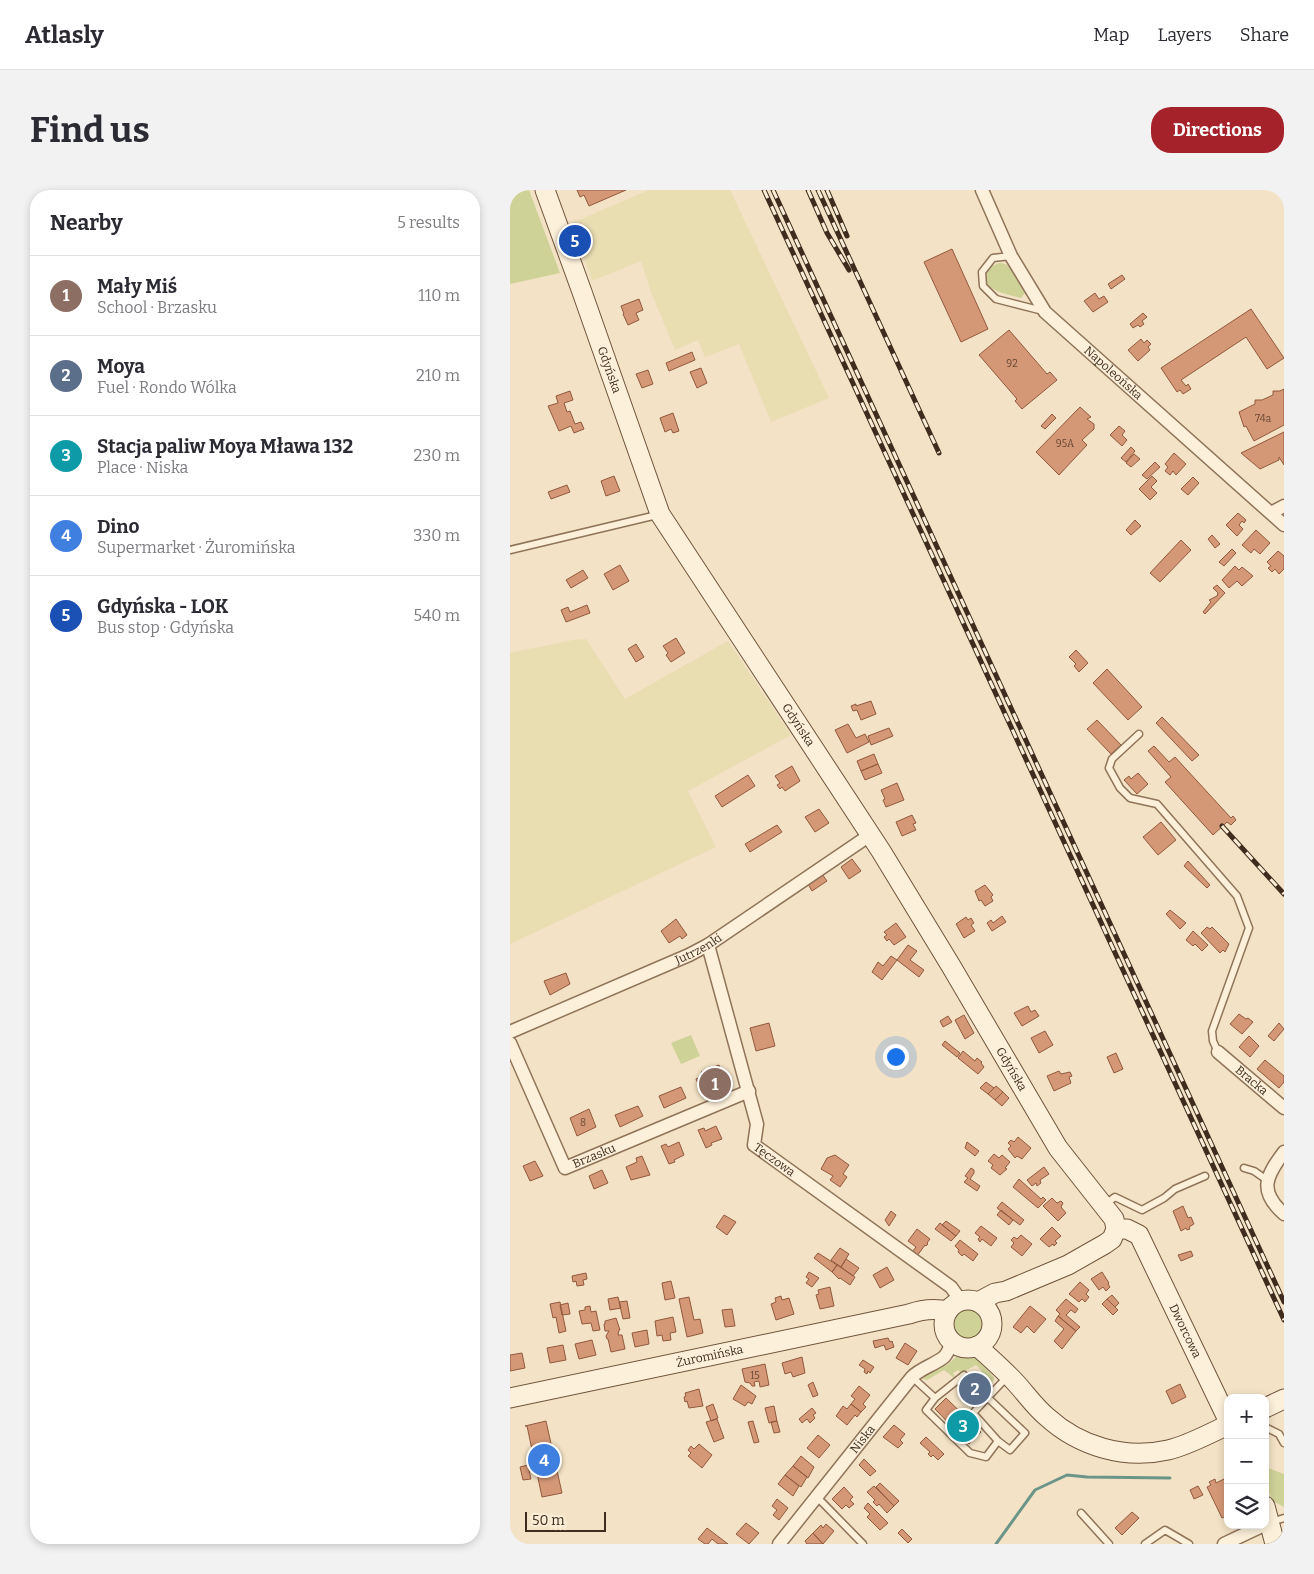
<!DOCTYPE html>
<html lang="en">
<head>
<meta charset="utf-8">
<style>
	:root { --surface:#fff; --page:#f2f2f3; --text:#2b2b33; --muted:#7c7c81; --line:#e1e1e2; --accent:#a6222b }
	body { margin:0; font-family:Bitter,serif; background:var(--page); color:var(--text) }
	.controls { position:absolute; right:15px; bottom:15px; display:grid; overflow:hidden; border-radius:10px; box-shadow:0 2px 8px #0003 }
	.controls button { width:45px; height:45px; display:grid; place-items:center; padding:0; border:0; border-bottom:1px solid var(--line); background:var(--surface); color:var(--text); font:25px sans-serif }
	.scale { position:absolute; left:15px; bottom:12px; width:81px; box-sizing:border-box; padding-left:5px; border:2px solid #3f2c1e; border-top:0; font-size:14px; line-height:18px; white-space:nowrap; color:#3f2c1e; -webkit-text-stroke:4px #f9edd6; paint-order:stroke }
	.you { position:absolute; left:385px; top:866px; width:18px; height:18px; margin:-12px; border:4px solid #fff; border-radius:50%; background:#1a73e8; box-shadow:0 0 0 8px #1a73e833 }
	.badge { display:grid; place-items:center; width:32px; height:32px; border-radius:50%; background:var(--accent); color:#fff; font-size:16px; font-weight:700 }
	.pin { position:absolute; translate:-50% -50%; border:2px solid #fff; box-shadow:0 1px 5px #0006 }
	.list { margin:0; padding:0; list-style:none }
	h2 { display:flex; justify-content:space-between; align-items:center; height:65px; margin:0; padding:0 20px; font-size:21px }
	h2 small { font-size:16px; font-weight:400; color:var(--muted) }
	.list li { display:grid; grid-template-columns:32px 1fr auto; gap:15px; align-items:center; box-sizing:border-box; height:80px; padding:0 20px; border-top:1px solid var(--line) }
	.list b { display:block; font-size:19px; white-space:nowrap }
	.list p { margin:0; font-size:16px; white-space:nowrap; color:var(--muted) }
	.list em { font-size:16px; font-style:normal; color:var(--muted) }
	.icon { flex:none; width:28px; height:28px; fill:none; stroke:currentColor; stroke-width:2; stroke-linecap:round; stroke-linejoin:round }
	.map { position:relative; flex:none; width:774px; height:1354px; overflow:hidden; border-radius:20px }
	header { display:flex; align-items:center; gap:30px; box-sizing:border-box; height:70px; padding:0 25px; background:var(--surface); border-bottom:1px solid var(--line) }
	header strong { font-size:24px }
	nav { display:flex; gap:28px; margin-inline-start:auto; font-size:18px }
	.intro { display:flex; align-items:center; justify-content:space-between; box-sizing:border-box; height:120px; padding:0 30px }
	h1 { margin:0; font-size:35px }
	.button { padding:12px 22px; border-radius:20px; background:var(--accent); color:#fff; font-size:18px; font-weight:700 }
	main { display:flex; gap:30px; padding:0 30px }
	aside { flex:1; background:var(--surface); border-radius:20px; box-shadow:0 2px 8px #0003 }
	.map>svg:first-child { display:block }
	.farmland { fill:#e9ddb2 }
	.green { fill:#cfd297 }
	.lines { fill:none; stroke-linecap:round; stroke-linejoin:round }
	.stream { stroke:#6c9589; stroke-width:3 }
	.building { fill:#d49877; stroke:#92593c }
	.lane-casing { stroke:#907359; stroke-width:9 }
	.street-casing { stroke:#907359; stroke-width:15 }
	.secondary-casing { stroke:#72543c; stroke-width:21 }
	.lane { stroke:#fcf0da; stroke-width:6 }
	.street { stroke:#fcf0da; stroke-width:12 }
	.secondary { stroke:#fcf0da; stroke-width:19 }
	.rail-casing { stroke:#3f2c1e; stroke-width:5 }
	.rail { stroke:#f9edd6; stroke-width:3; stroke-dasharray:9; stroke-linecap:butt }
	.labels { text-anchor:middle; stroke-width:4; stroke-linejoin:round; paint-order:stroke }
	.number-label { font-size:10px; fill:#644734 }
	.street-label { font-size:12px; fill:#3f2c1e; stroke:#f9edd6 }
</style>
</head>
<body>
<header>
<strong>Atlasly</strong>
<nav><a>Map</a><a>Layers</a><a>Share</a></nav>
</header>
<div class="intro"><h1>Find us</h1><a class="button">Directions</a></div>
<main>
<aside>
<h2>Nearby<small>5 results</small></h2>
<ul class="list">
<li><span class="badge" style="background:#8d6e63">1</span><div><b>Mały Miś</b><p>School · Brzasku</p></div><em>110 m</em></li>
<li><span class="badge" style="background:#5c6f8a">2</span><div><b>Moya</b><p>Fuel · Rondo Wólka</p></div><em>210 m</em></li>
<li><span class="badge" style="background:#0f9aa8">3</span><div><b>Stacja paliw Moya Mława 132</b><p>Place · Niska</p></div><em>230 m</em></li>
<li><span class="badge" style="background:#3f7fe0">4</span><div><b>Dino</b><p>Supermarket · Żuromińska</p></div><em>330 m</em></li>
<li><span class="badge" style="background:#1a4fb4">5</span><div><b>Gdyńska - LOK</b><p>Bus stop · Gdyńska</p></div><em>540 m</em></li>
</ul>
</aside>
<div class="map">
<svg width="774" height="1354" viewBox="0 0 774 1354">
	<rect width="100%" height="100%" fill="#f3e2c5"/>
	<path class="farmland" d="M139,0H220L319,208L261,232L229,154L195,167L188,150L165,160L141,102L131,71L82,91L62,33Z
		M76,449L115,509L218,451L281,545L178,601L206,657L0,754V463L63,450Z"/>
	<path class="green" d="M0,0H19L50,83L0,94Z
		M490,73C505,74 509,91 515,103L511,108C500,105 469,101 477,82C480,77 485,74 490,73Z
		M181,845L190,866L171,874L161,853Z
		M441 1134a16 16 0 1 1 32 0a16 16 0 1 1-32 0Z
		M450,1166L463,1167L468,1170L484,1187V1190L481,1193L477,1191L469,1184L472,1181L466,1175L451,1183L448,1180L443,1183L445,1187H443L434,1180L417,1190L413,1189L414,1184L434,1173L437,1175L446,1167Z
		M755,1277L774,1284V1317L763,1311L755,1294Z"/>
	<g class="lines">
		<path class="stream" d="M486,1354L525,1300L557,1285L577,1287L660,1288"/>
	</g>
	<path class="building" d="M67,0H116L79,16L74,5L70,7Z
		M442,59L478,139L451,152L414,72Z
		M612,85L615,89L601,99L598,94Z
		M585,103L589,109L594,106L598,112L583,122L574,111Z
		M129,109L133,120L126,123L129,130L118,135L113,124H114L111,116Z
		M741,119L774,168L757,179L736,147L671,190L676,196L678,194L681,199L673,204L670,200L667,202L651,178Z
		M633,123L637,127L632,131L634,134L630,137L628,135L623,138L620,134Z
		M499,140L537,184L540,182L547,190L512,219L505,211L507,209L469,165Z
		M631,149L634,153L637,150L641,154L638,157L640,160L628,171L618,160Z
		M182,162L185,170L159,181L156,173Z
		M191,178L197,193L187,198L180,182Z
		M138,180L143,194L132,198L126,184Z
		M774,199V235L744,251L736,236L734,237L729,222L745,214V210H752L763,205V201H770Z
		M60,201L63,210L54,213L57,222L60,221L65,234L71,232L74,239L64,243L61,236L49,241L38,216L48,213L46,206Z
		M570,217L581,227L577,229L584,234V239L572,250L577,255L549,285L526,262Z
		M163,223L169,241L163,243L161,239L155,242L150,228Z
		M542,224L546,228L535,239L531,236Z
		M609,236L615,241L612,245L617,250L612,256L600,245Z
		M774,242V275L769,267V270L750,279L731,263Z
		M621,257L625,261L616,272L611,268Z
		M664,263L676,274L666,285L663,281L660,285L655,281L658,277L655,274Z
		M624,264L630,269L621,277L616,273Z
		M645,272L650,277L637,289L632,285Z
		M104,286L110,301L96,306L91,291Z
		M642,286L647,291L641,297L647,303L640,310L629,299Z
		M683,287L689,293L678,305L671,299Z
		M57,295L60,302L41,309L38,302Z
		M728,323L736,330L734,333L732,331L729,335L733,339L727,346L716,335Z
		M625,330L631,336L621,345L616,340Z
		M746,340L760,353L750,364L744,359L741,363L732,355Z
		M702,345L710,354L705,358L698,349Z
		M671,350L681,360L650,392L640,383Z
		M722,359L726,363L714,376L709,372Z
		M768,361L774,366V379L769,384L765,379L762,382L758,378L761,376L757,372Z
		M110,375L119,391L103,400L94,384Z
		M725,376L729,380L732,377L743,386L732,396L727,391L719,398L712,390Z
		M73,380L78,388L61,398L56,390Z
		M707,395L715,403L695,424L693,422L701,412L699,410L707,406L708,403L703,398Z
		M77,415L80,423L56,432L51,420L58,417L60,422Z
		M166,448L175,463L161,472L156,465L158,463L153,456Z
		M126,454L134,467L126,472L118,459Z
		M566,460L578,473L569,482L564,476L566,474L559,467Z
		M597,479L632,517L618,530L583,493Z
		M361,511L366,524L351,530L347,520L343,521L341,516L346,514V516Z
		M652,527L689,565L682,571L646,533Z
		M587,530L611,555L601,564L577,539Z
		M338,534L346,548L355,544L359,552L337,563L325,540Z
		M379,538L383,546L361,555L358,546Z
		M644,556L659,572L665,567L721,628L723,626L726,630L721,635L717,632L703,645L655,592L661,587L638,561Z
		M364,564L368,574L351,581L347,571Z
		M368,574L372,583L355,590L351,581Z
		M282,576L290,591L275,601L272,597L270,599L267,595L270,593L265,586Z
		M628,583L638,594L627,604L614,590L619,586L621,589Z
		M238,585L245,596L212,617L205,606Z
		M387,593L394,610L376,617L373,610L375,609L371,600Z
		M309,619L319,633L305,642L295,627Z
		M402,625L406,633L403,634L406,640L392,646L386,632Z
		M651,632L666,650L648,665L633,647Z
		M267,635L272,642L240,662L235,654Z
		M342,669L351,681L339,689L331,677Z
		M678,671L700,695L697,698L674,676Z
		M312,684L317,691L302,701L298,694Z
		M475,695L483,705L481,707L483,711L475,716L471,710L469,711L465,701Z
		M660,720L676,733L670,739L656,724Z
		M492,726L496,732L482,741L477,733L481,730L483,733Z
		M456,727L458,730L461,728L464,733L461,735L465,741L454,748L446,734Z
		M166,729L177,745L172,749L170,746L159,753L151,741Z
		M386,733L396,747L384,755L379,749L377,751L374,747L377,745L374,742Z
		M697,737L700,739L702,737L719,754L715,762L713,760L710,763L691,743Z
		M683,741L698,755L692,761L685,754L683,756L676,750Z
		M398,755L407,761L400,770L414,780L409,787L387,770Z
		M381,766L387,770L372,790L362,782L368,772L373,776Z
		M56,783L60,794L40,805L34,791Z
		M518,816L521,822L525,820L529,826L512,836L504,823Z
		M729,824L736,829L738,828L743,832L732,844L720,834Z
		M454,825L464,843L455,849L445,830Z
		M438,826L442,832L433,837L430,831Z
		M259,833L265,856L246,861L240,838Z
		M769,833L774,839L764,851L758,846Z
		M535,841L543,855L529,863L521,848Z
		M739,846L749,856L740,867L729,857Z
		M435,851L450,863L447,867L432,855Z
		M453,861L465,871L467,868L472,872L471,873L474,877L468,884L448,868Z
		M606,863L613,879L604,883L597,867Z
		M755,870L774,886V892L769,898L747,879Z
		M209,875L216,892L192,902L186,889L193,886L191,882Z
		M549,881L551,884L560,882L562,886L559,887L561,893L544,901L537,886Z
		M476,892L484,898L478,904L470,898Z
		M486,896L493,902L485,910L478,904Z
		M171,897L176,908L154,918L149,906Z
		M493,902L499,908L492,916L485,910Z
		M128,916L133,926L110,937L105,925Z
		M79,919L86,937L67,946L60,928Z
		M206,936L212,949L201,953L202,955L196,958L188,940L194,938L195,941Z
		M508,947L521,958L512,969L507,966L505,968L498,959L501,956L498,953L501,950L504,952Z
		M169,952L174,965L164,970L165,972L159,974L151,956L156,954L158,957Z
		M457,952L469,961L465,966L455,958Z
		M484,964L489,968L492,965L500,972L495,978L497,979L490,985L481,978L483,975L478,971Z
		M325,965L339,975L333,984L337,987L330,997L320,990L323,986L311,979L317,968Z
		M132,966L140,985L121,990L116,977L127,972L126,968Z
		M25,971L33,986L20,991L13,976Z
		M534,977L539,984L530,990L531,993L527,996L526,993L522,996L517,990Z
		M461,978L464,980V983L460,989L470,996L467,1001L454,992L458,988L455,986Z
		M92,980L98,993L84,999L79,986Z
		M509,989L531,1009L533,1007L536,1010L528,1018L503,997Z
		M542,1008L547,1013L551,1011L553,1013L551,1017L556,1023L548,1031L533,1016Z
		M492,1012L514,1030L510,1035L487,1018Z
		M673,1016L678,1028L681,1027L684,1034L679,1037L680,1039L677,1040L676,1038L671,1041L663,1021Z
		M491,1020L503,1030L499,1035L487,1025Z
		M381,1021L386,1025L379,1036L375,1030Z
		M214,1025L226,1032L217,1045L206,1037Z
		M436,1031L450,1041L446,1046L432,1035Z
		M430,1033L446,1046L441,1051L425,1039Z
		M471,1036L487,1048L481,1056L472,1049L470,1052L468,1049L470,1047L465,1043Z
		M542,1037L551,1046L545,1051L547,1053L544,1056L543,1054L539,1057L530,1049Z
		M407,1039L420,1049L417,1053L418,1054L416,1056L415,1055L407,1066L402,1062L406,1057L398,1051Z
		M511,1045L522,1054L512,1066L501,1057L504,1053L501,1050L504,1047L507,1049Z
		M450,1050L468,1064L463,1071L454,1064L452,1066L448,1062L449,1060L445,1056Z
		M330,1058L339,1064L331,1077L321,1070Z
		M681,1061L683,1066L671,1071L668,1065Z
		M308,1063L327,1075L322,1082L304,1068Z
		M336,1069L349,1078L343,1086L331,1077Z
		M327,1075L345,1087L340,1095L330,1088L329,1089L322,1082Z
		M377,1077L384,1090L370,1098L363,1085Z
		M299,1082L309,1088L302,1097L296,1093L299,1089L296,1087Z
		M592,1082L599,1093L598,1094L600,1097L596,1101L593,1097L589,1100L581,1089Z
		M76,1083L77,1089L73,1090L74,1095L67,1096L66,1091L63,1092L62,1086Z
		M161,1091L165,1108L155,1110L152,1093Z
		M570,1092L579,1100L576,1104L579,1107L575,1112L572,1109L569,1112L559,1104Z
		M320,1097L324,1116L310,1119L306,1105L309,1104L308,1100Z
		M602,1105L609,1113L605,1117L597,1109Z
		M271,1106L272,1110L279,1108L284,1124L266,1130L261,1114L266,1112L265,1108Z
		M108,1107L111,1118L100,1120L98,1109Z
		M179,1107L184,1130L190,1129L193,1143L177,1147L169,1109Z
		M556,1109L568,1119L565,1123L561,1120L556,1125L570,1137L566,1141L548,1126L550,1124L546,1120Z
		M597,1109L608,1120L603,1125L592,1114Z
		M117,1111L120,1128L113,1129L109,1112Z
		M50,1112L56,1141L49,1143L46,1127L43,1128L40,1114Z
		M58,1113L60,1124L52,1125L50,1115Z
		M80,1116L81,1122L86,1121L90,1140L83,1141L81,1133L72,1134L69,1121L75,1120V1117Z
		M520,1116L536,1129L524,1143L517,1136L511,1143L503,1137Z
		M222,1119L225,1136L215,1137L212,1120Z
		M548,1126L566,1141L552,1159L544,1151L554,1139L545,1131Z
		M163,1127L166,1142L160,1143L161,1150L153,1151L152,1145L147,1146L145,1131Z
		M106,1128L110,1140H109L108,1145H112L115,1159L101,1162L98,1149H97L96,1146L99,1141H95L94,1134H95V1131Z
		M137,1140L139,1154L125,1157L122,1143Z
		M378,1148L380,1152L382,1151L384,1157L376,1160L374,1155L365,1158L363,1151Z
		M82,1150L86,1165L69,1169L65,1154Z
		M395,1153L407,1161L398,1175L386,1168Z
		M53,1155L56,1170L40,1173L37,1158Z
		M12,1163L15,1178L0,1181V1165Z
		M292,1167L295,1183L283,1187L281,1182L275,1184L272,1173Z
		M353,1170L364,1177L360,1183L358,1181L357,1184L354,1182L355,1179L349,1175Z
		M255,1174L259,1195L250,1197L249,1191L244,1192L245,1196H242L240,1193L235,1192L232,1179Z
		M303,1192L308,1205L303,1207L298,1195Z
		M670,1194L676,1207L662,1214L656,1201Z
		M231,1195L246,1206L242,1214L238,1212L235,1216L223,1209Z
		M349,1196L360,1205L353,1214L356,1217L351,1222L341,1214L345,1209L341,1206Z
		M189,1199L193,1216L179,1218L177,1211L175,1212L174,1207L176,1206L175,1203Z
		M436,1208L471,1242L459,1254L425,1219Z
		M203,1214L208,1228L201,1231L196,1217Z
		M341,1214L351,1222L347,1227L345,1225L337,1235L326,1226L333,1216L337,1219Z
		M264,1216L267,1231L259,1233L255,1218Z
		M302,1218L306,1223L303,1225L305,1228L300,1233L297,1229L292,1233L289,1229Z
		M207,1229L214,1248L204,1252L196,1232Z
		M36,1231L52,1303L32,1307L17,1236H15Z
		M243,1231L249,1252L244,1253L238,1232Z
		M267,1231L270,1242L264,1243L261,1232Z
		M384,1235L395,1244L390,1250L393,1253L388,1258L373,1247Z
		M308,1245L320,1255L309,1268L297,1258Z
		M416,1247L434,1264L428,1270L423,1265L421,1267L418,1264L420,1262L410,1253Z
		M189,1254L202,1265L192,1278L178,1266L181,1263L178,1260L181,1256L184,1259Z
		M291,1266L304,1277L298,1288L283,1276Z
		M354,1269L366,1281L360,1286L349,1275Z
		M18,1275L21,1289L13,1290L10,1277Z
		M283,1276L297,1287L291,1297L275,1285Z
		M275,1285L289,1296L283,1306L268,1294Z
		M705,1289L706,1293L714,1289L718,1298V1325L712,1328L697,1297L701,1295L699,1292Z
		M370,1293L389,1311L384,1316L366,1297Z
		M364,1296L384,1316L377,1323L369,1314L367,1316L363,1312L365,1310L357,1302Z
		M688,1296L693,1305L684,1309L680,1300Z
		M334,1297L343,1307L340,1310L344,1314L339,1318L336,1315L332,1319L322,1309Z
		M267,1309L278,1318L269,1330L263,1325L267,1320L262,1316Z
		M358,1313L378,1333L370,1340L357,1327L360,1324L354,1318Z
		M622,1322L629,1328L612,1345L605,1338Z
		M236,1333L249,1343L239,1354L226,1344Z
		M316,1334L324,1341L313,1354L303,1343L311,1335L313,1338Z
		M197,1338L218,1354H208L202,1349L198,1354H195L188,1349Z
		M392,1339L402,1349L398,1353L388,1343Z
		M303,1343L313,1354H297L295,1351Z"/>
	<g class="lines">
		<defs>
			<path id="lane" d="M501,66L483,68L472,82L473,96L486,109L533,121
				M0,360L147,325
				M629,544L602,569L599,578L610,598L620,608L647,614L727,706L739,738L702,841L703,851L708,862
				M734,978L744,981L757,990
				M594,1015L605,1007L632,1020L654,1008L665,999L695,986
				M402,1187L425,1208L454,1185L515,1243L500,1260L488,1251
				M449,1189L473,1212
				M425,1208L416,1220L460,1263L476,1267L488,1251L463,1223L497,1187
				M755,1237L769,1244L774,1253
				M307,1307L353,1354
				M571,1323L599,1354
				M761,1332L774,1328
				M635,1354L655,1340L679,1354"/>
			<g id="street">
				<path id="s1" d="M472,0L501,66L535,122L774,335"/>
				<path d="M761,323L774,316"/>
				<path id="s2" d="M198,755L247,934L244,955L441,1097L451,1111"/>
				<path id="s3" d="M0,842L179,765L198,755L360,645"/>
				<path id="s4" d="M0,853L55,978L239,901"/>
				<path id="s5" d="M708,862L774,918"/>
				<path d="M774,962C756,986 748,1001 774,1024"/>
				<path id="s6" d="M269,1354L402,1187C411,1178 424,1175 434,1167C438,1163 440,1157 442,1152"/>
				<path d="M714,1354L754,1335"/>
			</g>
			<g id="secondary">
				<path id="s7" d="M35,0L72,102L150,324L371,661L441,776L548,958L604,1029L606,1039L602,1049L595,1054L558,1075L496,1101L485,1103L468,1112"/>
				<path id="s8" d="M606,1039H617L629,1045L718,1230"/>
				<circle cx="458" cy="1134" r="24"/>
				<path d="M467,1156C480,1168 494,1180 506,1193C516,1204 525,1217 537,1227C569,1256 614,1270 658,1260C679,1255 698,1244 718,1235"/>
				<path id="s9" d="M0,1208L399,1124C413,1119 424,1118 438,1121"/>
				<path d="M755,1218L774,1209"/>
				<path d="M755,1316L765,1354"/>
			</g>
		</defs>
		<use href="#lane" class="lane-casing"/>
		<use href="#street" class="street-casing"/>
		<use href="#secondary" class="secondary-casing"/>
		<use href="#lane" class="lane"/>
		<use href="#street" class="street"/>
		<use href="#secondary" class="secondary"/>
		<defs>
			<path id="rail" d="M254,0L774,1130
				M263,0L774,1112
				M298,0L317,43L339,80
				M308,0L429,263
				M317,0L337,46
				M712,636L774,704"/>
		</defs>
		<use href="#rail" class="rail-casing"/>
		<use href="#rail" class="rail"/>
	</g>
	<g class="labels">
		<g class="number-label">
			<text x="502" y="177">92</text>
			<text x="753" y="232">74a</text>
			<text x="555" y="257">95A</text>
			<text x="73" y="936">8</text>
			<text x="245" y="1189">15</text>
		</g>
		<g class="street-label">
			<text dy="4" stroke="none"><textPath href="#s7" startOffset="191">Gdyńska</textPath></text>
			<text dy="4" stroke="none"><textPath href="#s1" startOffset="229">Napoleońska</textPath></text>
			<text dy="4" stroke="none"><textPath href="#s7" startOffset="596">Gdyńska</textPath></text>
			<text dy="4" stroke="none"><textPath href="#s3" startOffset="206">Jutrzenki</textPath></text>
			<text dy="4" stroke="none"><textPath href="#s7" startOffset="1001">Gdyńska</textPath></text>
			<text dy="4" stroke="none"><textPath href="#s5" startOffset="44">Bracka</textPath></text>
			<text dy="4" stroke="none"><textPath href="#s4" startOffset="168">Brzasku</textPath></text>
			<text dy="4" stroke="none"><textPath href="#s2" startOffset="232">Tęczowa</textPath></text>
			<text dy="4" stroke="none"><textPath href="#s8" startOffset="131">Dworcowa</textPath></text>
			<text dy="4" stroke="none"><textPath href="#s9" startOffset="204">Żuromińska</textPath></text>
			<text dy="4" stroke="none"><textPath href="#s6" startOffset="134">Niska</textPath></text>
		</g>
	</g>
</svg>
<div class="controls">
<button>+</button>
<button>−</button>
<button><svg class="icon" aria-label="layers" viewBox="0 0 24 24"><path d="M12 4l9 5-9 5-9-5zM3 14l9 5 9-5"/></svg></button>
</div>
<div class="scale">50 m</div>
<div class="you"></div>
<div class="pin badge" style="left:205px;top:894px;background:#8d6e63">1</div>
<div class="pin badge" style="left:465px;top:1199px;background:#5c6f8a">2</div>
<div class="pin badge" style="left:453px;top:1236px;background:#0f9aa8">3</div>
<div class="pin badge" style="left:34px;top:1270px;background:#3f7fe0">4</div>
<div class="pin badge" style="left:65px;top:51px;background:#1a4fb4">5</div>
</div>
</main>
</body>
</html>
